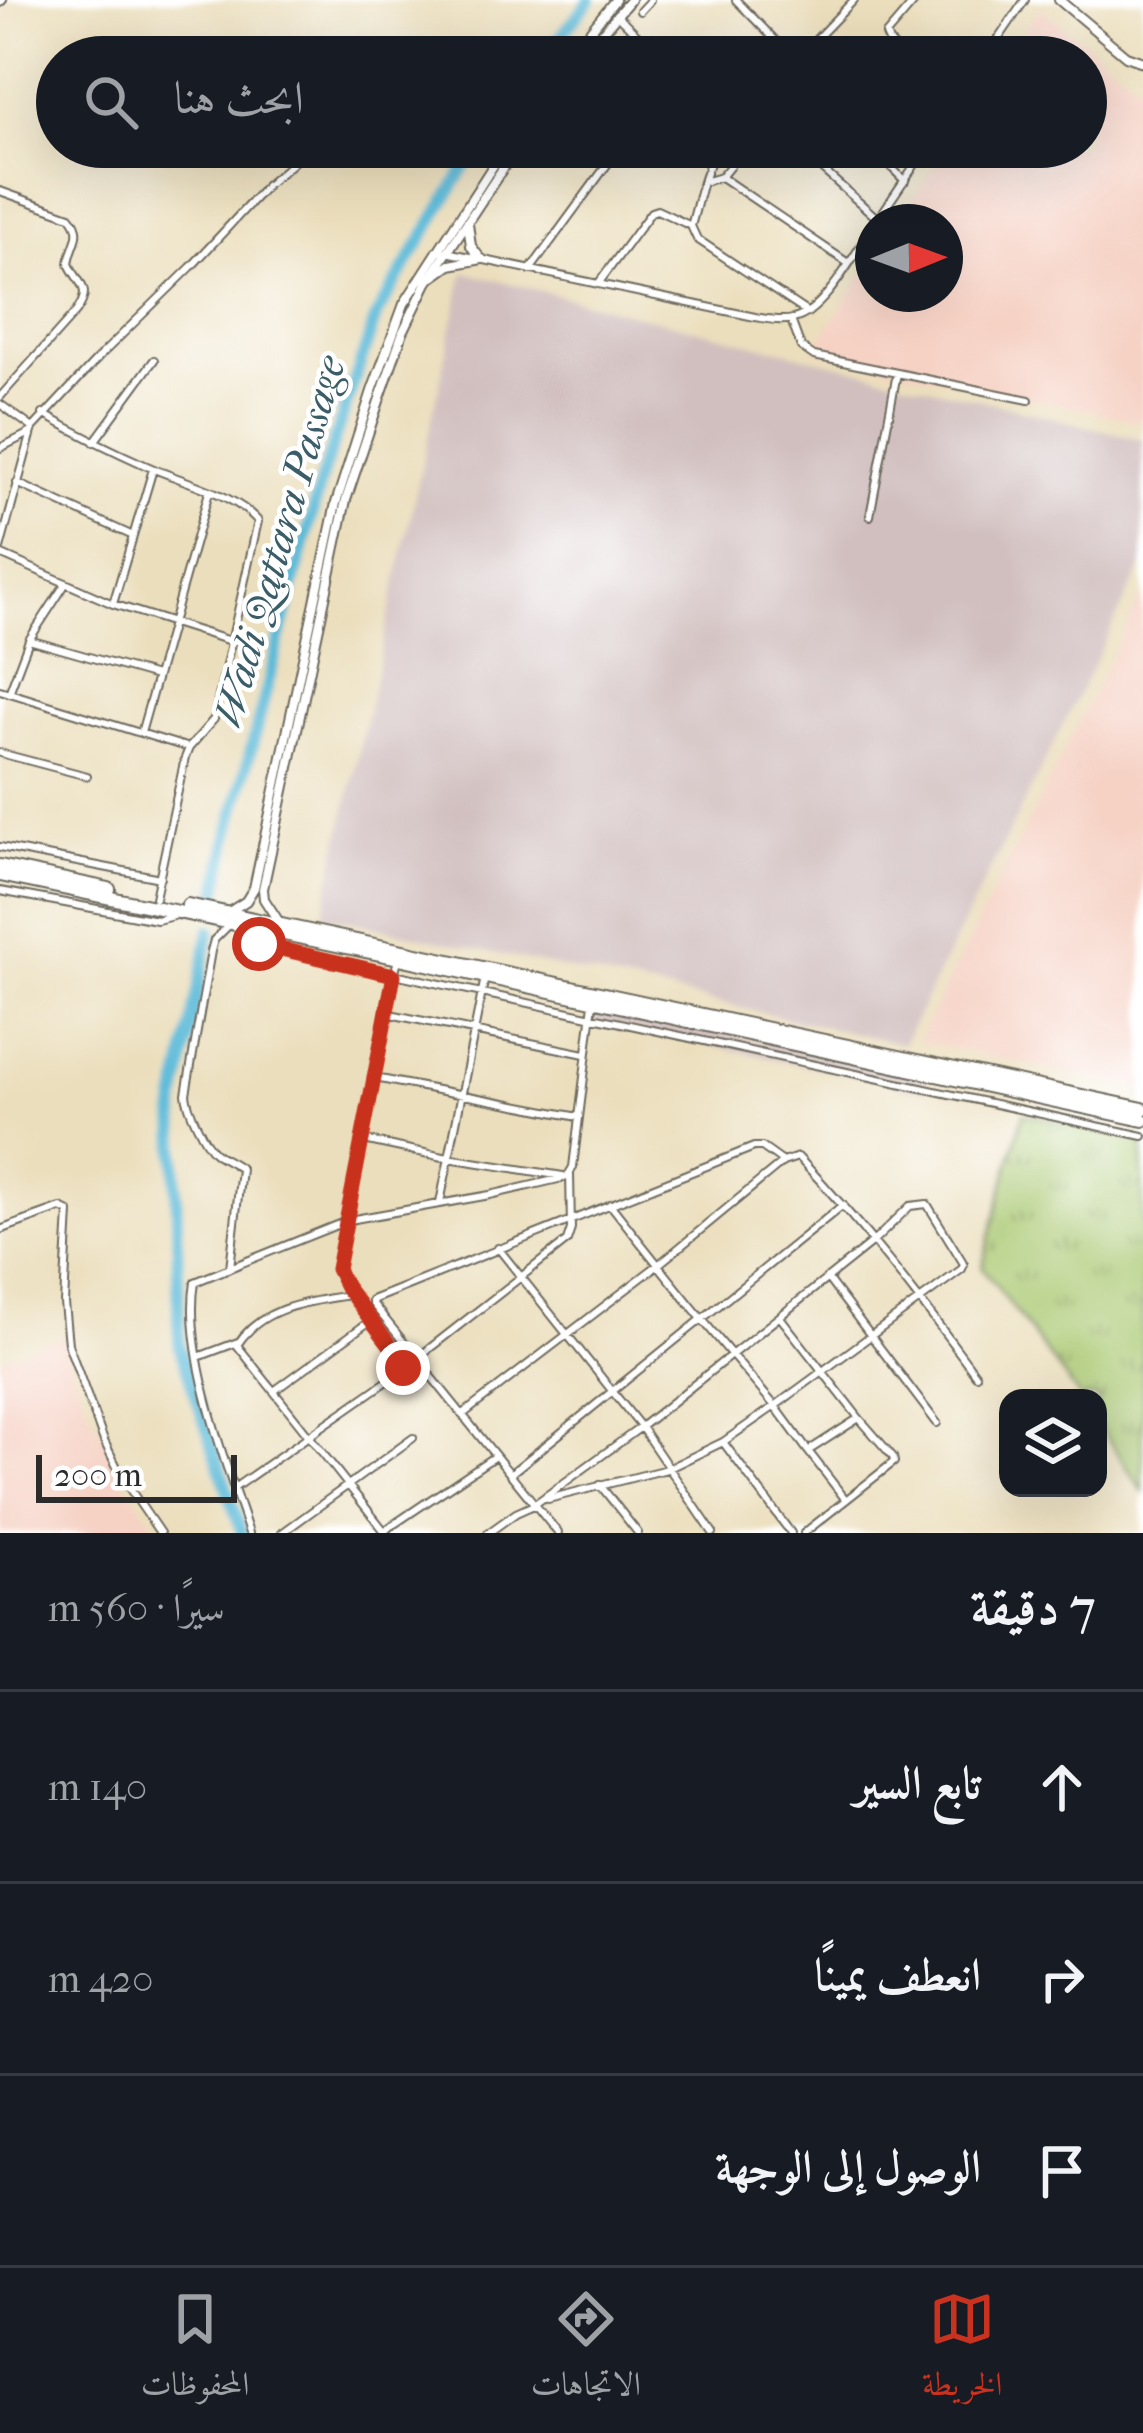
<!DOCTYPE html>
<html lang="ar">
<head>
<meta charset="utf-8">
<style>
	:root { --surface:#171b24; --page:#242831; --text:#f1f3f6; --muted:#9ea1a6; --line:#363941; --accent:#c8321e }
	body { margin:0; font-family:"IM FELL French Canon",Amiri,serif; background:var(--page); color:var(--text); direction:rtl }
	.controls { position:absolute; right:36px; bottom:36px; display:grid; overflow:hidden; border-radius:24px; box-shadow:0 12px 48px #0002 }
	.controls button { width:108px; height:108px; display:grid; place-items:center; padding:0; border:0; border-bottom:3px solid var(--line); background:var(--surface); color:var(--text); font:60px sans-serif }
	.compass { position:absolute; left:855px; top:204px; width:108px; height:108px; border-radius:50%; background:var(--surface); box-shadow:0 12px 48px #0002; rotate:89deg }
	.scale { position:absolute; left:36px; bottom:30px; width:201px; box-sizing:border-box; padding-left:12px; border:6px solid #2b2b2b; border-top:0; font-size:33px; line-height:42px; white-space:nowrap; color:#2b2b2b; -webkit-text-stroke:9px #fff; paint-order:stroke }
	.stop { position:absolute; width:36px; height:36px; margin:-27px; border:9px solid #c8321e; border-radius:50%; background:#fff }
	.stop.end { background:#c8321e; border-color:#fff; box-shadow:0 3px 12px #0008 }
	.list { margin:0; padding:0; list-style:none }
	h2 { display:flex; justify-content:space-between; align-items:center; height:156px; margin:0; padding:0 48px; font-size:51px }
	h2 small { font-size:39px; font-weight:400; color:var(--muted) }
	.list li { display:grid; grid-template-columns:78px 1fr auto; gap:36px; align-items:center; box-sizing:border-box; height:192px; padding:0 48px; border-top:3px solid var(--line) }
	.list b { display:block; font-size:45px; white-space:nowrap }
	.list em { font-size:39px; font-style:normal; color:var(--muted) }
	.icon { flex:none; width:66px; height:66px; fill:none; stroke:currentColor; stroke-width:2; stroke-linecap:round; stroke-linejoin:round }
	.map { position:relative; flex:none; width:1143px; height:1533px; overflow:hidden; direction:ltr }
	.search { position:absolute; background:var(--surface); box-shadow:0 12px 48px #0002; left:36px; right:36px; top:36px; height:132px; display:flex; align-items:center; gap:30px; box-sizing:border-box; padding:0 42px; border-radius:66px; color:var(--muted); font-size:45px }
	.sheet { height:732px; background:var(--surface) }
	nav { display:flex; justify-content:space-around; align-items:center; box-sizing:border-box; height:168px; border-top:3px solid var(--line); background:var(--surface); font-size:33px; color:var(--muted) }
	nav a { display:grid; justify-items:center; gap:6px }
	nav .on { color:var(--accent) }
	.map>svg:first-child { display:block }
	.built { fill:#f6d2c5 }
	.industrial { fill:#d1bfbf }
	.grass { fill:url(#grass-tufts); stroke:#6a794d; stroke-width:3 }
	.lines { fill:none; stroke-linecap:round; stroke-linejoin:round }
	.river { stroke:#5abad8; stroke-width:12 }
	.street-casing { stroke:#6e6a5e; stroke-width:10 }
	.secondary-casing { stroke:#6e6a5e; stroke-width:12 }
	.highway-casing { stroke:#6e6a5e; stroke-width:16 }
	.street { stroke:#fff; stroke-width:6 }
	.secondary { stroke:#fff; stroke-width:8 }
	.highway { stroke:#fff; stroke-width:12 }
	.route { stroke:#c8321e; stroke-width:15 }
	.labels { text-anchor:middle; stroke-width:9; stroke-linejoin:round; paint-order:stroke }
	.water-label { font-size:42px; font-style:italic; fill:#3b5d68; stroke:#fff }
</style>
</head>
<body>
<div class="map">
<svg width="1143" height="1533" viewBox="0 0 1143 1533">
	<defs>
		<pattern id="grass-tufts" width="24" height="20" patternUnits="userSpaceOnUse" patternTransform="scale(3)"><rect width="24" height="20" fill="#a9c76f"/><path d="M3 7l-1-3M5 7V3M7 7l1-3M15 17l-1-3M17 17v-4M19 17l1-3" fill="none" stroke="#8aa25b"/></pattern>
	</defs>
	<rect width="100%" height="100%" fill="#fff"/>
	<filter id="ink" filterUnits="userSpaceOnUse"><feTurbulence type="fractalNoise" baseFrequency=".00833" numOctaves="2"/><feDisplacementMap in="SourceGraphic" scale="24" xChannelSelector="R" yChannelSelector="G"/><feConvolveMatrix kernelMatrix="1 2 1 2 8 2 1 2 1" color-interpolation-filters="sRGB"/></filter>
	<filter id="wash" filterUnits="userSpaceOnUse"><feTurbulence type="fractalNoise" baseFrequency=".004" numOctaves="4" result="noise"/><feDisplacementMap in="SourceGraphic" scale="48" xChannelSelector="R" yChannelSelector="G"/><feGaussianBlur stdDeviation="2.7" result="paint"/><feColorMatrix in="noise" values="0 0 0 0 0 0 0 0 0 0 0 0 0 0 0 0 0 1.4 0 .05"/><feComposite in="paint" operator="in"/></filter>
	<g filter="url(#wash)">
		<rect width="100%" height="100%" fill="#ebdebc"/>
		<path class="built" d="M1040,8L1143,88V422L813,351L873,260V294H945V222H898L948,147H1086V57H1007Z
			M1143,594V1089L918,1041Z
			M64,1336L77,1384L123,1479L159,1533H0V1359Z"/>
		<path class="industrial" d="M464,272L1143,440V565L903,1044L323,915Z
			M593,1003L926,1078L923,1090L592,1021Z"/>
		<path class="grass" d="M1023,1113L1143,1141V1491L1098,1424V1398H1080L982,1267Z"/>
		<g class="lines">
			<path class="river" d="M544,57L590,0
				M215,906L230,830L322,476L377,314L477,147
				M210,930L175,1107L179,1346L242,1533"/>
		</g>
	</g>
	<g filter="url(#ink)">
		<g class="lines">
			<defs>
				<path id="street" d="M736,0L776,41
					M0,3L3,0
					M640,11L650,0
					M616,14L660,57
					M799,57L854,0
					M906,57L889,42L886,35L916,0
					M986,57L1025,0
					M720,147C703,169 699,199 691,226L697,239L808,313
					M797,147L878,219
					M871,147L905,181
					M721,177L730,166L735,147
					M707,181L721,177L848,263
					M0,191L70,216C86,234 71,244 69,264C79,285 93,288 76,312L0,397
					M878,219L927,147
					M437,250L755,317C768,319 781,322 793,319C824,313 855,252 873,227
					M530,270L620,147
					M598,284L651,212L657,210L691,226
					M791,320L801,347L814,356L1029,400
					M0,404L33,428L0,549
					M43,414C77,433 111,450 147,466C182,482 232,492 258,521L214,719L189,748L185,758L155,898
					M33,428L102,354L191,267L267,185L311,147
					M94,442L154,360
					M0,448L32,432
					M17,483L133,536
					M870,516L897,373
					M0,554L113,604L230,641
					M113,604L153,469
					M29,640L156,676
					M0,690L189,748
					M9,693L29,640L66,583
					M141,733L209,492
					M0,753L87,776
					M0,847L160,878
					M0,891L157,920L173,916
					M228,926L214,940L211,951L186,1094C187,1108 204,1143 214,1152C222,1159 233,1162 241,1169L230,1268
					M245,928L252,941L279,949L1143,1136
					M385,1013L585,1054
					M375,1078L578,1117
					M364,1140L448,1158L563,1176
					M440,1203L485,977
					M0,1230L61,1208L69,1212L64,1303L68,1344L104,1441L123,1479L160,1533
					M498,1248L641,1427L713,1533
					M827,1278L937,1423
					M349,1295C308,1302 262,1306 237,1345L386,1533
					M780,1317L859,1418
					M198,1357L238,1342
					M416,1359L567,1241L571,1229L570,1173
					M274,1391L370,1321
					M462,1415L658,1265L783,1162L798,1157C864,1226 920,1299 976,1375
					M723,1442L791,1533
					M808,1451L846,1500
					M510,1474L843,1205
					M600,1485L638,1533
					M234,1488L399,1373L403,1368L402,1362L346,1287L337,1269L375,1078L385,1013L398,959
					M548,1499L667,1469L723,1442L775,1406L808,1451L859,1418L893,1457L894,1462L804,1533
					M535,1504L641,1427L874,1241L910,1206L927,1204L964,1264L962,1269L775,1406C718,1340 664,1273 610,1204
					M384,1531L495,1456
					M249,1533C226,1465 183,1352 195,1282L349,1220L490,1195L567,1177L573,1167L593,1003
					M282,1533L413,1438
					M488,1533L516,1513L536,1504
					M558,1533L372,1303V1300L754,1147H762L783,1162"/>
				<path id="secondary" d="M1059,0L1126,56L1143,62
					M569,57L615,0
					M581,57L630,0
					M468,223L471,246L480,258
					M433,277L450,265L482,259
					M229,912L246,901L254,888L336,503L372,391L404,304L505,147
					M279,922L264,899L263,889L346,500L381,395L403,332L427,283L517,147"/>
				<path id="highway" d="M0,866L109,889
					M0,875L399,958L1143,1120
					M188,905L1143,1109"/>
			</defs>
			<use href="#street" class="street-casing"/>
			<use href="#secondary" class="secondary-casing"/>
			<use href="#highway" class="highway-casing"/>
			<use href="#street" class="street"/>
			<use href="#secondary" class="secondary"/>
			<use href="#highway" class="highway"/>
		</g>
	</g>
	<g class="lines" filter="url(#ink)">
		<path class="route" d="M259,944L394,975L337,1269L346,1287L402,1361L403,1368"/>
	</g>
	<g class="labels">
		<g class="water-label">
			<text transform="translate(278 541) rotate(-74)" y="15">Wadi Qattara Passage</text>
		</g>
	</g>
</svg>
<div class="controls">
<button><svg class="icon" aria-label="layers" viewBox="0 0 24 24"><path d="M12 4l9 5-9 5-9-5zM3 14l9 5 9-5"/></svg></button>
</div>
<svg class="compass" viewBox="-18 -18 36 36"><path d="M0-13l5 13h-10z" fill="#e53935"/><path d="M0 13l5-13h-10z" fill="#9ea1a6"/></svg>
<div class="scale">200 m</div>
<div class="stop" style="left:259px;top:944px"></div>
<div class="stop end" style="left:403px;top:1368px"></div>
<div class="search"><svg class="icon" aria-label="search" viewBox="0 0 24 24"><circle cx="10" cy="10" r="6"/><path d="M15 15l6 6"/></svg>ابحث هنا</div>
</div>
<section class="sheet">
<h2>7 دقيقة<small>سيرًا · 560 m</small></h2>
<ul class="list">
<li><svg class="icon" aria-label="ahead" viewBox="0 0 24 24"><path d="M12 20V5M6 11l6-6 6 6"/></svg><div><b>تابع السير</b></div><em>140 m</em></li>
<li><svg class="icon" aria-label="right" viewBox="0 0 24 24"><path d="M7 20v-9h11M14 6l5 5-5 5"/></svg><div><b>انعطف يمينًا</b></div><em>420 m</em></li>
<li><svg class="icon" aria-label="arrive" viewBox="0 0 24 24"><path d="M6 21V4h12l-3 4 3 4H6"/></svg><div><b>الوصول إلى الوجهة</b></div></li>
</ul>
</section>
<nav>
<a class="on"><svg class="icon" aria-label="map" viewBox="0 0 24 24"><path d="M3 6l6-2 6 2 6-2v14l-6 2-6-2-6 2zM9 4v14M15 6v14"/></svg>الخريطة</a>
<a><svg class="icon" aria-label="directions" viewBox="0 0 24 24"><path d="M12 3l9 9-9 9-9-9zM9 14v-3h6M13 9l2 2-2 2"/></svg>الاتجاهات</a>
<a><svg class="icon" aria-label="saved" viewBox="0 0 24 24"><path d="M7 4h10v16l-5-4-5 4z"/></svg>المحفوظات</a>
</nav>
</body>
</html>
